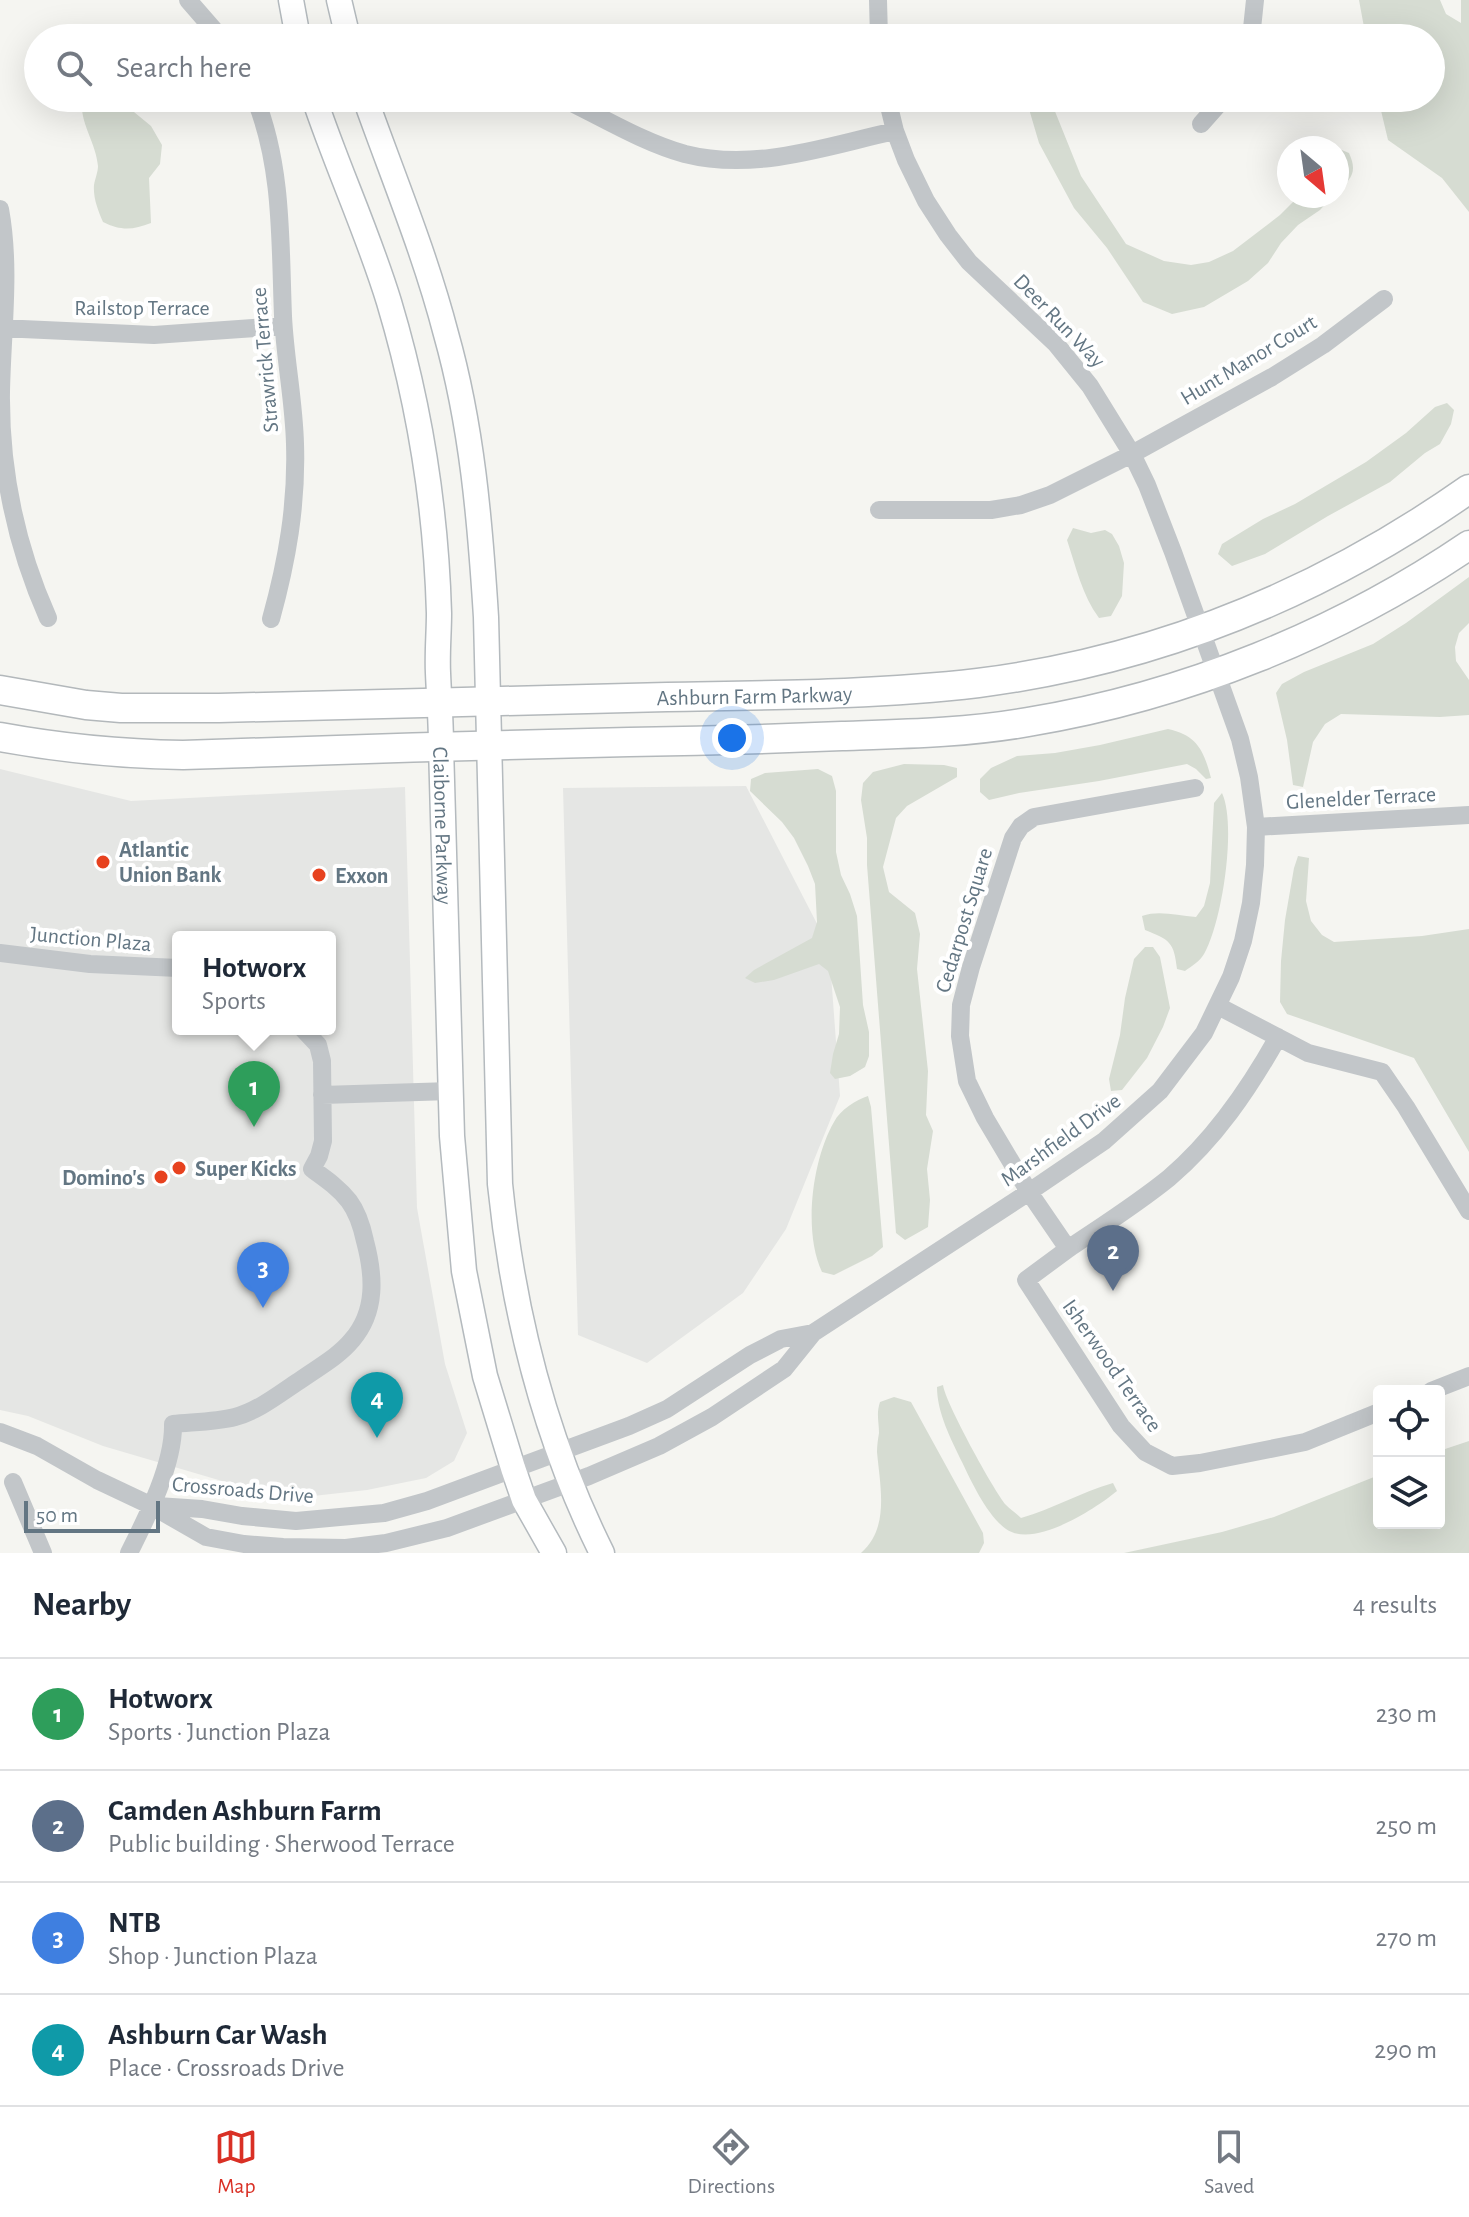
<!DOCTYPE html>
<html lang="en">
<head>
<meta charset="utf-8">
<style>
	:root { --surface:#fff; --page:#f6f6f7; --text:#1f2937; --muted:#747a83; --line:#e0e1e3; --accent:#d93025 }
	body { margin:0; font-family:"Alegreya Sans",sans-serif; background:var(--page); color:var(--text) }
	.controls { position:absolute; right:24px; bottom:24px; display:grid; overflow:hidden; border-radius:8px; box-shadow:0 8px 32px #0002 }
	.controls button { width:72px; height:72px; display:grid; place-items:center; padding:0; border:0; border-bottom:2px solid var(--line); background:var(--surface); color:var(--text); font:40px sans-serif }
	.compass { position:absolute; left:1277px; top:136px; width:72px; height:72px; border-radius:50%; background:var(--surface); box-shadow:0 8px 32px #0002; rotate:151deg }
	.scale { position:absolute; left:24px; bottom:20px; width:136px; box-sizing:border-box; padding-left:8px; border:4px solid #637683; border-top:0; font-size:22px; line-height:28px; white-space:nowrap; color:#637683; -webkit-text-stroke:6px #fff; paint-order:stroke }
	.you { position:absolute; left:732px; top:738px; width:28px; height:28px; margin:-20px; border:6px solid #fff; border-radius:50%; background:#1a73e8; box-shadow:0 0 0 12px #1a73e833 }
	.badge { display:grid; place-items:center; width:52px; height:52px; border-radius:50%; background:var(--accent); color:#fff; font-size:26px; font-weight:700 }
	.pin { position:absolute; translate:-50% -66px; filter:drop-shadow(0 2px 4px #0008) }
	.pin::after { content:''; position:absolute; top:42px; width:28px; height:24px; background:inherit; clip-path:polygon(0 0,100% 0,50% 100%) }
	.popup { position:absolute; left:172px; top:931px; width:164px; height:104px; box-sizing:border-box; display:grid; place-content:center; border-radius:8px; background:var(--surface); filter:drop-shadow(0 2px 6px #0005); font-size:26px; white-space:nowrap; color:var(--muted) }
	.popup b { font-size:30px; color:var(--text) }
	.popup::after { content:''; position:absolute; left:50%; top:100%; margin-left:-16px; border:16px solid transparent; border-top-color:var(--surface) }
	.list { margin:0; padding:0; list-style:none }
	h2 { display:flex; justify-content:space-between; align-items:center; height:104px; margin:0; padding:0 32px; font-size:34px }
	h2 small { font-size:26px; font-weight:400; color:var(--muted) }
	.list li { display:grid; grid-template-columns:52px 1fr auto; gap:24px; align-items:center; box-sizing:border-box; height:112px; padding:0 32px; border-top:2px solid var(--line) }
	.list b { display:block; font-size:30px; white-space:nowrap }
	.list p { margin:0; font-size:26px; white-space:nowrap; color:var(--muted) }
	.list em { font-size:26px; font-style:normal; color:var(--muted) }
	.icon { flex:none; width:44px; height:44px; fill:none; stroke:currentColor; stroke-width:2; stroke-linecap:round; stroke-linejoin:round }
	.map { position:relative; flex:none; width:1469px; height:1553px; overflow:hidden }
	.search { position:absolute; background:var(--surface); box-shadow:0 8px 32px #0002; left:24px; right:24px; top:24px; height:88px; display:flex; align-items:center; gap:20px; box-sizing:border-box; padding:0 28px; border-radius:44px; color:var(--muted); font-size:30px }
	.sheet { height:552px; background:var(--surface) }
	nav { display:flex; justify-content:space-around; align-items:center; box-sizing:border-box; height:112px; border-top:2px solid var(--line); background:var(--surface); font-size:22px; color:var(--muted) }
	nav a { display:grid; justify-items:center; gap:4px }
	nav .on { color:var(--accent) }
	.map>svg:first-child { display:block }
	.built { fill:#e5e6e4; fill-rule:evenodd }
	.green { fill:#d6dcd2 }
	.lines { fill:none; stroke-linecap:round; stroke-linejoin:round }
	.secondary-casing { stroke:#b4babe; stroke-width:27 }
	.primary-casing { stroke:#b3b8bb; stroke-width:31 }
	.street { stroke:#c2c6c9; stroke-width:18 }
	.secondary { stroke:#fff; stroke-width:24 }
	.primary { stroke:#fff; stroke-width:28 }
	.poi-dot { fill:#e7421f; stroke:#fff; stroke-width:3 }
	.labels { text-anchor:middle; stroke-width:8; stroke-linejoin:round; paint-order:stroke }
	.street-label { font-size:22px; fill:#637683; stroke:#fff }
	.poi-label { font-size:22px; font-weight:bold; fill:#637683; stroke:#fff; text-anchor:start }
</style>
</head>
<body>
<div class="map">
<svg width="1469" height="1553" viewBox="0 0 1469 1553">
	<rect width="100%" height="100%" fill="#f5f5f1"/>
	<path class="built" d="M0,769L131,801L405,787L417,1208L445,1364L467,1433L454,1461L426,1478L367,1490L295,1498L222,1481L103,1446L28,1416L0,1410ZM178,937H330V1029H178Z
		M746,786L829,947L840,1096L786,1229L743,1293L647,1363L578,1335L563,788Z"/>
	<path class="green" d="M1359,0H1440L1446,14L1461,23V0H1469V212L1442,178L1388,140L1378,98H1431V38H1366Z
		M82,98H117L151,126L162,145L160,164L149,178L151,223C133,230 121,231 103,222C98,210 93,198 94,185C95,179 98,172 98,166C96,142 79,123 82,98Z
		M1050,99L1081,176L1126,244L1164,261L1191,265L1209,262L1233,251L1280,215L1299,196H1333L1320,210L1298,225L1281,243L1268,263L1248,281L1204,307L1172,314L1143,302L1107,248L1074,208L1039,143L1029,109Z
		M1337,148L1349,153C1358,173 1351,179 1337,192Z
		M1447,403L1454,410L1451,424L1440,444L1425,453L1390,482L1328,516L1265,554L1232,566L1218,554L1222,544L1263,519L1295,504L1366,462L1406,433L1435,407Z
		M1073,528L1091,533L1105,530L1112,534L1119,546L1124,563L1122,596L1111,616L1099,618C1082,595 1076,567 1067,540Z
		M1469,577V623L1459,633L1455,647L1456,661L1469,680V715L1440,717L1341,714L1325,724L1313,742L1303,787L1293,785L1287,740L1276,693L1282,684L1304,672L1373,644L1406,623Z
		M1168,729C1197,735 1204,751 1211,778L1206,779L1196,769L1187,764L1099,781L1019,793L989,800L980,792V779L991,768L1017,756L1055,753L1100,745Z
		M904,764L944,765L957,768V777L907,806L896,818L883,867L889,892L915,913L920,934L917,969L928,1071L926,1115L933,1131L927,1169L930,1200L928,1227L905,1240L896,1233L867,865V838L861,800L863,783L873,772Z
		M818,769L832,776L836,791V852L841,875L850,894L857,916L863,1005L869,1032V1056L865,1067L850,1076L835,1079L830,1073L833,1054L839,1034L840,1007L828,971L819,964L774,980L755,983L745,978L754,970L812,938L817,922L815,884L808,866L794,838L782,822L750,791L751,779L765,773Z
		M1222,793C1237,825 1222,923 1204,954C1200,961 1192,966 1185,971L1177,969C1174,942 1170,940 1145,930L1142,916C1160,910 1177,916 1196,917L1204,906L1210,883L1214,803Z
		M1298,856L1309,858L1306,901L1311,921L1322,935L1334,942L1422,936L1469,929V1152L1414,1058L1287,1014L1280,1002L1281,961L1285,920L1294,868Z
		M1145,947H1153L1160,957L1170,1008L1163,1027L1147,1058L1122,1090L1111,1091L1109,1079L1120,1035L1125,998L1134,959Z
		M868,1096L871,1107L883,1247L872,1256L834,1275L822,1272C803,1232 812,1160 834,1122C840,1110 856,1100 868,1096Z
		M943,1385C945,1402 994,1491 1006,1505C1010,1509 1016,1513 1021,1518C1053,1509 1081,1492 1113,1483L1117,1491C1095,1509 1034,1549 1006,1529C987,1515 972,1483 962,1462C951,1439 937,1413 937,1387Z
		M894,1397L911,1402L983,1533L984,1543L979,1553H861C890,1528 880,1486 877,1452C877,1445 878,1439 879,1433C879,1421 876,1414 880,1402Z
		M1469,1441V1553H1124L1222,1532L1274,1517L1379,1475V1523H1439V1451Z"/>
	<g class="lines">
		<defs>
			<g id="secondary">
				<path d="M291,0L298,38"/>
				<path d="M339,0L348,38"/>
				<path id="s1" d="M314,98C337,167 368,233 389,302C419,402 436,509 439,613C439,633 437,653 438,673C439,698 441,721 441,746L452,1136L464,1271L485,1376L513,1468L524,1500L554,1553"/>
				<path d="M365,98C393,177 425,253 446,334C472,426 480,521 486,617L500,1184C513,1311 545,1439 602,1553"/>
			</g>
			<g id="primary">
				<path id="s2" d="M0,690L86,705L121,708H219C368,704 518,701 667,697C771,695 875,695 978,683C1159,660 1321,593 1469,489"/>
				<path d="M0,737C60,748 121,754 183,755C332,750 480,745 629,742C700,741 771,739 842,736C904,734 966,733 1028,722C1185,696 1338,634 1469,545"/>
			</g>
		</defs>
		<use href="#secondary" class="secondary-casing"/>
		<use href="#primary" class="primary-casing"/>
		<path class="street" d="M188,0L221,38
			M878,0L879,38
			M1251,38L1255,0
			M255,98C283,167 280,243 283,316C285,359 294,401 295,444C297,505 287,561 271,619
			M562,98C602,117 642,142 685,154C756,172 826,146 895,131
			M1201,124L1224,98
			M0,209C11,269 2,332 1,392C0,472 16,546 48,618
			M0,328L154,335L283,326
			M879,510H991L1021,505L1050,495L1132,454L1272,377L1323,345L1384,299
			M1195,788L1034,817L1021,826L1013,838L971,967L961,1005L960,1036L967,1081L985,1118L1029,1192L1068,1249L1026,1280L1121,1426L1145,1452L1172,1466L1200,1463L1305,1442L1379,1412
			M1256,827L1469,815
			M0,953L90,964L178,968
			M1218,1006L1308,1053L1382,1072L1406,1107L1469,1211
			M322,1095L451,1091
			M1068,1249C1102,1226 1137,1204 1169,1178C1215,1139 1249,1089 1278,1037
			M1431,1391L1469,1376
			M0,1432L37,1446L97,1480L152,1506L206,1537L244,1544L283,1547L346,1548L386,1543L447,1528L589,1476L659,1446L712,1417L784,1369L813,1333L1029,1192L1104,1141L1160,1091L1204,1033L1231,977L1243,941L1251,903L1255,865L1256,827L1249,777L1240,739L1173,552L1147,485L1132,454L1090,386L1056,344L969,262L948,235L926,201L906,160L895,131L887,98
			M13,1482L43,1553
			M157,1506L202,1509L242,1516L296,1521L384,1513L427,1501L629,1426L667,1409L750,1355L781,1339L813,1333
			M129,1553C147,1517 174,1464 173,1424C193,1422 216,1422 235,1417C258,1411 279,1394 299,1381C317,1368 338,1357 352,1340C377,1311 374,1275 365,1241C362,1227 358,1213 349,1201C339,1188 326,1179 312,1169L319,1156L323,1141L322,1061L318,1045L303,1029"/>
		<use href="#secondary" class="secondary"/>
		<use href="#primary" class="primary"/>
	</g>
	<g class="poi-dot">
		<circle cx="103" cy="862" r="8"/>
		<circle cx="319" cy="875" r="8"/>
		<circle cx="179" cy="1168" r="8"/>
		<circle cx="161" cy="1177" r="8"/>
	</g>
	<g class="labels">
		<g class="street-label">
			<text x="142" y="315">Railstop Terrace</text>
			<text transform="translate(1060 320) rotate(46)" y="8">Deer Run Way</text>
			<text transform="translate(1248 359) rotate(-31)" y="8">Hunt Manor Court</text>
			<text transform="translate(264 360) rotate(-95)" y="8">Strawrick Terrace</text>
			<text dy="8" stroke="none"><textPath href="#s2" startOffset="756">Ashburn Farm Parkway</textPath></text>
			<text transform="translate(1361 797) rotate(-3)" y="8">Glenelder Terrace</text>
			<text dy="8" stroke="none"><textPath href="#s1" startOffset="746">Claiborne Parkway</textPath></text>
			<text transform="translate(963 920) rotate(-73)" y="8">Cedarpost Square</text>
			<text transform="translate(91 938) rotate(5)" y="8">Junction Plaza</text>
			<text transform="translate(1060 1139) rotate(-36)" y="8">Marshfield Drive</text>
			<text transform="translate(1113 1365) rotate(55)" y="8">Isherwood Terrace</text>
			<text transform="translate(243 1489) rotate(5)" y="8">Crossroads Drive</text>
		</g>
		<g class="poi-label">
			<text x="119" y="857">Atlantic<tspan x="119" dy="25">Union Bank</tspan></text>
			<text x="335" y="883">Exxon</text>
			<text x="195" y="1176">Super Kicks</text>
			<text x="145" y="1185" text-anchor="end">Domino's</text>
		</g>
	</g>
</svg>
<div class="controls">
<button><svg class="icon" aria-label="locate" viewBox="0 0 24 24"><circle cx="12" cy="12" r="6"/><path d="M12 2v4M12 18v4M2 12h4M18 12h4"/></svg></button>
<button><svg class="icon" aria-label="layers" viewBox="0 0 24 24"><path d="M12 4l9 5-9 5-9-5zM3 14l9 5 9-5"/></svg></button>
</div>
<svg class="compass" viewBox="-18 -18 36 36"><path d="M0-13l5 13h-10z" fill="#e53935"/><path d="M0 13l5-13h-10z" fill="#747a83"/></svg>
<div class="scale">50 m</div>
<div class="you"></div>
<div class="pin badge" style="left:254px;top:1127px;background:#2e9e5b">1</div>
<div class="popup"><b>Hotworx</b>Sports</div>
<div class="pin badge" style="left:1113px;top:1291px;background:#5c6f8a">2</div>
<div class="pin badge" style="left:263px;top:1308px;background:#3f7fe0">3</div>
<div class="pin badge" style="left:377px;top:1438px;background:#0f9aa8">4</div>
<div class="search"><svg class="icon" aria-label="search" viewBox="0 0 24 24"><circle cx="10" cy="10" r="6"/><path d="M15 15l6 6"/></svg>Search here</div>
</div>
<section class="sheet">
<h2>Nearby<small>4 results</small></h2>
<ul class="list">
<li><span class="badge" style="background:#2e9e5b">1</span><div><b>Hotworx</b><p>Sports · Junction Plaza</p></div><em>230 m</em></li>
<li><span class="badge" style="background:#5c6f8a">2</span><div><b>Camden Ashburn Farm</b><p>Public building · Sherwood Terrace</p></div><em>250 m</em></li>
<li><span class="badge" style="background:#3f7fe0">3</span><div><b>NTB</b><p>Shop · Junction Plaza</p></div><em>270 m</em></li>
<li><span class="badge" style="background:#0f9aa8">4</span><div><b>Ashburn Car Wash</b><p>Place · Crossroads Drive</p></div><em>290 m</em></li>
</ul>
</section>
<nav>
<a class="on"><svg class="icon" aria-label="map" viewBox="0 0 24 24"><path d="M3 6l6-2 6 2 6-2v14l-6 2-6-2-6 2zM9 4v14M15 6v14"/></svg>Map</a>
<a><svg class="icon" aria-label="directions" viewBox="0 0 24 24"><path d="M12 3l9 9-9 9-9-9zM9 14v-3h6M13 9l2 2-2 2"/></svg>Directions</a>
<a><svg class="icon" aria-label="saved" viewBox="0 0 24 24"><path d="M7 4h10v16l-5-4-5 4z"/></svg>Saved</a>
</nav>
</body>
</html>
